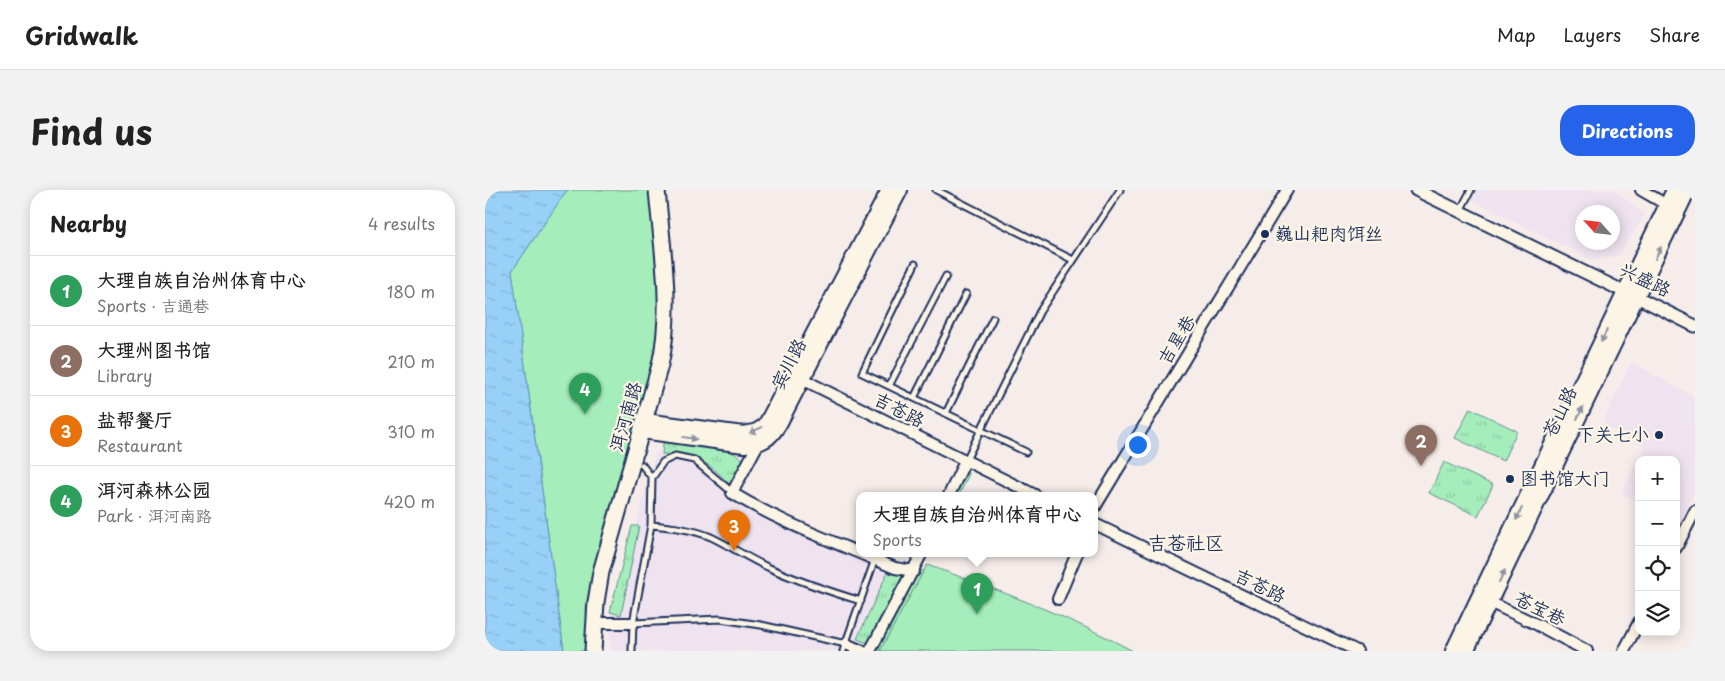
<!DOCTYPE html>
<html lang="en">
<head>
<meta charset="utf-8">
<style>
	:root { --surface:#fff; --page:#f2f2f2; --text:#222; --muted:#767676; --line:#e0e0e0; --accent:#2563eb }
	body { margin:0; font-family:"Playpen Sans","LXGW WenKai TC",sans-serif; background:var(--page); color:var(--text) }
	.controls { position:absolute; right:15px; bottom:15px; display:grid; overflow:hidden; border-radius:10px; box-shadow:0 2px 12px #0003 }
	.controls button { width:45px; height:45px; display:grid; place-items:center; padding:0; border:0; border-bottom:1px solid var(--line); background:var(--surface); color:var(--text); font:25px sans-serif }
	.compass { position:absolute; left:1090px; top:15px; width:45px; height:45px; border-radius:50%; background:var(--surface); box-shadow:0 2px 12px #0003; rotate:297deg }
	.you { position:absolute; left:652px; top:254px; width:18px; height:18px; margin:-12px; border:4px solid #fff; border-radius:50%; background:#1a73e8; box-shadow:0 0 0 8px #1a73e833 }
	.badge { display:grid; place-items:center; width:32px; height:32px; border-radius:50%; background:var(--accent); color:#fff; font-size:16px; font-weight:700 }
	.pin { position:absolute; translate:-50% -41px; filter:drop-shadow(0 1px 2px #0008) }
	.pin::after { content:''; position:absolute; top:26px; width:18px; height:15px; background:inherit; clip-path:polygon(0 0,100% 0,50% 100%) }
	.popup { position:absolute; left:371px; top:302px; width:242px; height:65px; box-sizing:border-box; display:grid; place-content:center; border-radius:10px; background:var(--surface); filter:drop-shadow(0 1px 4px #0005); font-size:16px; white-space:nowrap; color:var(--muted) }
	.popup b { font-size:19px; color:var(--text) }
	.popup::after { content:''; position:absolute; left:50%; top:100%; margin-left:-10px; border:10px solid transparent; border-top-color:var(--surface) }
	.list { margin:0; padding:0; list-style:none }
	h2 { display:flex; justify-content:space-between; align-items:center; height:65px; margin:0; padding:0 20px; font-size:21px }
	h2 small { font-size:16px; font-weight:400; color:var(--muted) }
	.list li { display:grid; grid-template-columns:32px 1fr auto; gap:15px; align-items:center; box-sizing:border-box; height:70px; padding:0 20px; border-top:1px solid var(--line) }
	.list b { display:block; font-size:19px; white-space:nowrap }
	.list p { margin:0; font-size:16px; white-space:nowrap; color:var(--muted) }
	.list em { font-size:16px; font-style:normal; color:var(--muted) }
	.icon { flex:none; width:28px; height:28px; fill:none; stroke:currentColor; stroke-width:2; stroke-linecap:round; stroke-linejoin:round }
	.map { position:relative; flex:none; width:1210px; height:461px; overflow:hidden; border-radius:20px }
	header { display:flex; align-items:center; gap:30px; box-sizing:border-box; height:70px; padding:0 25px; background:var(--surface); border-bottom:1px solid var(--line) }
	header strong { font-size:24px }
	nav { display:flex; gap:28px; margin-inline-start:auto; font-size:18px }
	.intro { display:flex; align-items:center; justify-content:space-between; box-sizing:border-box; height:120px; padding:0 30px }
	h1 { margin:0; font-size:35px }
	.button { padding:12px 22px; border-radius:20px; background:var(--accent); color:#fff; font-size:18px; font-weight:700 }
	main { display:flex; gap:30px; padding:0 30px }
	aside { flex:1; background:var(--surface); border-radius:20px; box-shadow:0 2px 12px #0003 }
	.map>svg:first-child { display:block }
	.built { fill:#efe3f0; fill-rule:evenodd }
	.grass { fill:url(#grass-tufts); stroke:#608e8c }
	.park { fill:#a5edba; stroke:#608e8c }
	.water { fill:url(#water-ripples); stroke:#6690ba }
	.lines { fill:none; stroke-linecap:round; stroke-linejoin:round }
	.service-casing { stroke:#1b2f5e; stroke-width:9 }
	.minor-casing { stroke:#1b2f5e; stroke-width:14 }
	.tertiary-casing { stroke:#1b2f5e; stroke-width:15 }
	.secondary-casing { stroke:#1b2f5e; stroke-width:18 }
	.primary-casing { stroke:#1b2f5e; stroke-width:19 }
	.service { stroke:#fcf5e5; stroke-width:5 }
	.minor { stroke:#fcf5e5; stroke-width:10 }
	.tertiary { stroke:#fcf5e5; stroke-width:11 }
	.secondary { stroke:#fcf5e5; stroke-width:14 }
	.primary { stroke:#fcf5e5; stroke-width:15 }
	.oneway { fill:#8c92a2 }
	.poi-dot { fill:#1b2f5e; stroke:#fcf5e5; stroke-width:2 }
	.labels { text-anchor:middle; stroke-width:4.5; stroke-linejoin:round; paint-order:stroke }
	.poi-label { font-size:18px; fill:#1b2f5e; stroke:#fcf5e5; text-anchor:start }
	.street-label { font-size:18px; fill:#1b2f5e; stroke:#fcf5e5 }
	.neighbourhood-label { font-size:19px; fill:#1b2f5e; stroke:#fcf5e5 }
</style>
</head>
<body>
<header>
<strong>Gridwalk</strong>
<nav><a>Map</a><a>Layers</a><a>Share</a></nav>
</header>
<div class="intro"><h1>Find us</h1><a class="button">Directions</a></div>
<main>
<aside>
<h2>Nearby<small>4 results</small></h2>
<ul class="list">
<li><span class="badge" style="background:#2e9e5b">1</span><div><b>大理自族自治州体育中心</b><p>Sports · 吉通巷</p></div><em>180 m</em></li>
<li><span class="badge" style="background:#8d6e63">2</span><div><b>大理州图书馆</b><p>Library</p></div><em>210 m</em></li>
<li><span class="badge" style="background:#e8710a">3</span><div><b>盐帮餐厅</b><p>Restaurant</p></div><em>310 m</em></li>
<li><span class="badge" style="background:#2e9e5b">4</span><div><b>洱河森林公园</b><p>Park · 洱河南路</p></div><em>420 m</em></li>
</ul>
</aside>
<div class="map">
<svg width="1210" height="461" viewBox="0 0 1210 461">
	<defs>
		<pattern id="grass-tufts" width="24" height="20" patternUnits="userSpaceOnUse" patternTransform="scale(1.25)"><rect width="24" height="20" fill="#a5edba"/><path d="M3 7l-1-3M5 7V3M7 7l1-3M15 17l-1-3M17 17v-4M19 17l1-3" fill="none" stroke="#8dcca2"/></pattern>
		<pattern id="water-ripples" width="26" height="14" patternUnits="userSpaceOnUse" patternTransform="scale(1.25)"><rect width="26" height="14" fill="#98d0f7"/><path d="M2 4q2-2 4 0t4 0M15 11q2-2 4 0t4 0" fill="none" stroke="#82b3d6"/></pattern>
	</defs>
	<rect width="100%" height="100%" fill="#f6edea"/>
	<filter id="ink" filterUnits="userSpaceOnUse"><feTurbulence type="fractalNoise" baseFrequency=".02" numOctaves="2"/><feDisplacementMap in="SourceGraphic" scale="10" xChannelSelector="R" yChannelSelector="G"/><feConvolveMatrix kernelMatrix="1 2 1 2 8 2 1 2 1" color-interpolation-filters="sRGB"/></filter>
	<g filter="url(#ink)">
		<path class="built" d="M992,0H1129L1160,24L1135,65L1106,70L985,9ZM1098,22H1128V52H1098Z
			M1146,172L1210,207V302L1195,332L1191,330V270H1154V312L1136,304L1159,257L1117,234Z
			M192,260L224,269L258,307L415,376L375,461H126L123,435L171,262Z"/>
		<path class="grass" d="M985,218L1032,241L1018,271L970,248Z
			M178,253C206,254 237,252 259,270L250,291L245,295C224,271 209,264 177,264Z
			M959,272L1008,295L993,326L944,303Z
			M479,282L484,284L474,305H469Z
			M147,336H154L136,425L125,422Z
			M404,379L435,380L475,389L401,461H392L393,457L372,449Z"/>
		<path class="park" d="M82,0H164L174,103L173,146L158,211L108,380L101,417L103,461H79L27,81Z
			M442,375C512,399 583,426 648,461H395Z"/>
		<path class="water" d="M0,0H82L27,81L79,461H0Z"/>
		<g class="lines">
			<defs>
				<path id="service" d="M451,0L588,70
					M975,21L986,0
					M430,74L377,183L541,262
					M404,196L461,86
					M429,208L481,104
					M461,223L508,128
					M481,270L555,121L635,0
					M157,275L167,288
					M166,335C186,337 207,339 226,347C247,357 266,370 287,379C316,392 346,402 376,411
					M148,433L235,429L276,435L361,454
					M147,461L148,433L166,335L167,288L178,272L190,266L209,270L247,302
					M358,461L390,369"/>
				<path id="minor" d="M1156,0L1182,15
					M317,189L550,305
					M273,254L247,303C298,334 355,354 410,378L429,381
					M464,305L480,271
					M610,317L802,0
					M610,334L872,461
					M1191,358L1210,321
					M573,409L592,363
					M1000,410L1051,434L1102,461
					M118,433H148
					M361,454L377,461
					M385,461L437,363
					M1139,461L1154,432"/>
				<path id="tertiary" d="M931,0L1140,102
					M1152,107L1210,136"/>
				<path id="secondary" d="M160,231L258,244L270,242L280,236L404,0
					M157,241L259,255C276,255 285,249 294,234L415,0
					M968,461L1189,0
					M981,461L1203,0"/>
				<path id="primary" d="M108,461L111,412L116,382L175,175C188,118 177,58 172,0"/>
			</defs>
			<use href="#service" class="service-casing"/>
			<use href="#minor" class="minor-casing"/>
			<use href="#tertiary" class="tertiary-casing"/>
			<use href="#secondary" class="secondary-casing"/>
			<use href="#primary" class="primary-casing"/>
			<use href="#service" class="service"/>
			<use href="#minor" class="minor"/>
			<use href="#tertiary" class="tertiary"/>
			<use href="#secondary" class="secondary"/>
			<use href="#primary" class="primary"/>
		</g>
		<defs><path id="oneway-solid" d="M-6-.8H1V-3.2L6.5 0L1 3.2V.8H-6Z" transform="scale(1.25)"/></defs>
		<g class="oneway">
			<use href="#oneway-solid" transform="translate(1173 63) rotate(-64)"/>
			<use href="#oneway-solid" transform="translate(1119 146) rotate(116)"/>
			<use href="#oneway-solid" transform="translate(1095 223) rotate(-64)"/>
			<use href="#oneway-solid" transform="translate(271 240) rotate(156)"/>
			<use href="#oneway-solid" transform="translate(205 248) rotate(8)"/>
			<use href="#oneway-solid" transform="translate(1034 324) rotate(116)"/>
			<use href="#oneway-solid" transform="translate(1017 386) rotate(-64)"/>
		</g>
	</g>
	<g class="poi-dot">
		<circle cx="780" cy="44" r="5"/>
		<circle cx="1174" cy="245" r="5"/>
		<circle cx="1025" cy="289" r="5"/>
	</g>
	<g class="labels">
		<g class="poi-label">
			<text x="790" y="50">巍山耙肉饵丝</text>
			<text x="1164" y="251" text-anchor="end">下关七小</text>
			<text x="1035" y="295">图书馆大门</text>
		</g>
		<g class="street-label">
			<text transform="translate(1160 90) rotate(26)" y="6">兴盛路</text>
			<text transform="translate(692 150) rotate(-59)" y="6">吉星巷</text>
			<text transform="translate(304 174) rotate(-63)" y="6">宾川路</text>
			<text transform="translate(414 220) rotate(27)" y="6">吉苍路</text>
			<text transform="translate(1075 222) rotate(-64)" y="6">苍山路</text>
			<text transform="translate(141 227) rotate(-74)" y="6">洱河南路</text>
			<text transform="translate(775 396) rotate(26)" y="6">吉苍路</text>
			<text transform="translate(1055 419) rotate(26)" y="6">苍宝巷</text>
		</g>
		<g class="neighbourhood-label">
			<text x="701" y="360">吉苍社区</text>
		</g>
	</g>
</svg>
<div class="controls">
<button>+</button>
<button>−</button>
<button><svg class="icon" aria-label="locate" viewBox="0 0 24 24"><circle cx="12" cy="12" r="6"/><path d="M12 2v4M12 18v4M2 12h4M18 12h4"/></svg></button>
<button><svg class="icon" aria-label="layers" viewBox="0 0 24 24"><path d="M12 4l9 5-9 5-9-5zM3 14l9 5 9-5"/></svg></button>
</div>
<svg class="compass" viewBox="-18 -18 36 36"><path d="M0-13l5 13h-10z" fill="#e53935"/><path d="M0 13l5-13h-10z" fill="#767676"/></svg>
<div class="you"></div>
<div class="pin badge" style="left:492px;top:424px;background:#2e9e5b">1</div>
<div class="popup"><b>大理自族自治州体育中心</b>Sports</div>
<div class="pin badge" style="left:936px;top:276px;background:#8d6e63">2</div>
<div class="pin badge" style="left:249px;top:361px;background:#e8710a">3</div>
<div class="pin badge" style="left:100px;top:224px;background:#2e9e5b">4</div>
</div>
</main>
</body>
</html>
